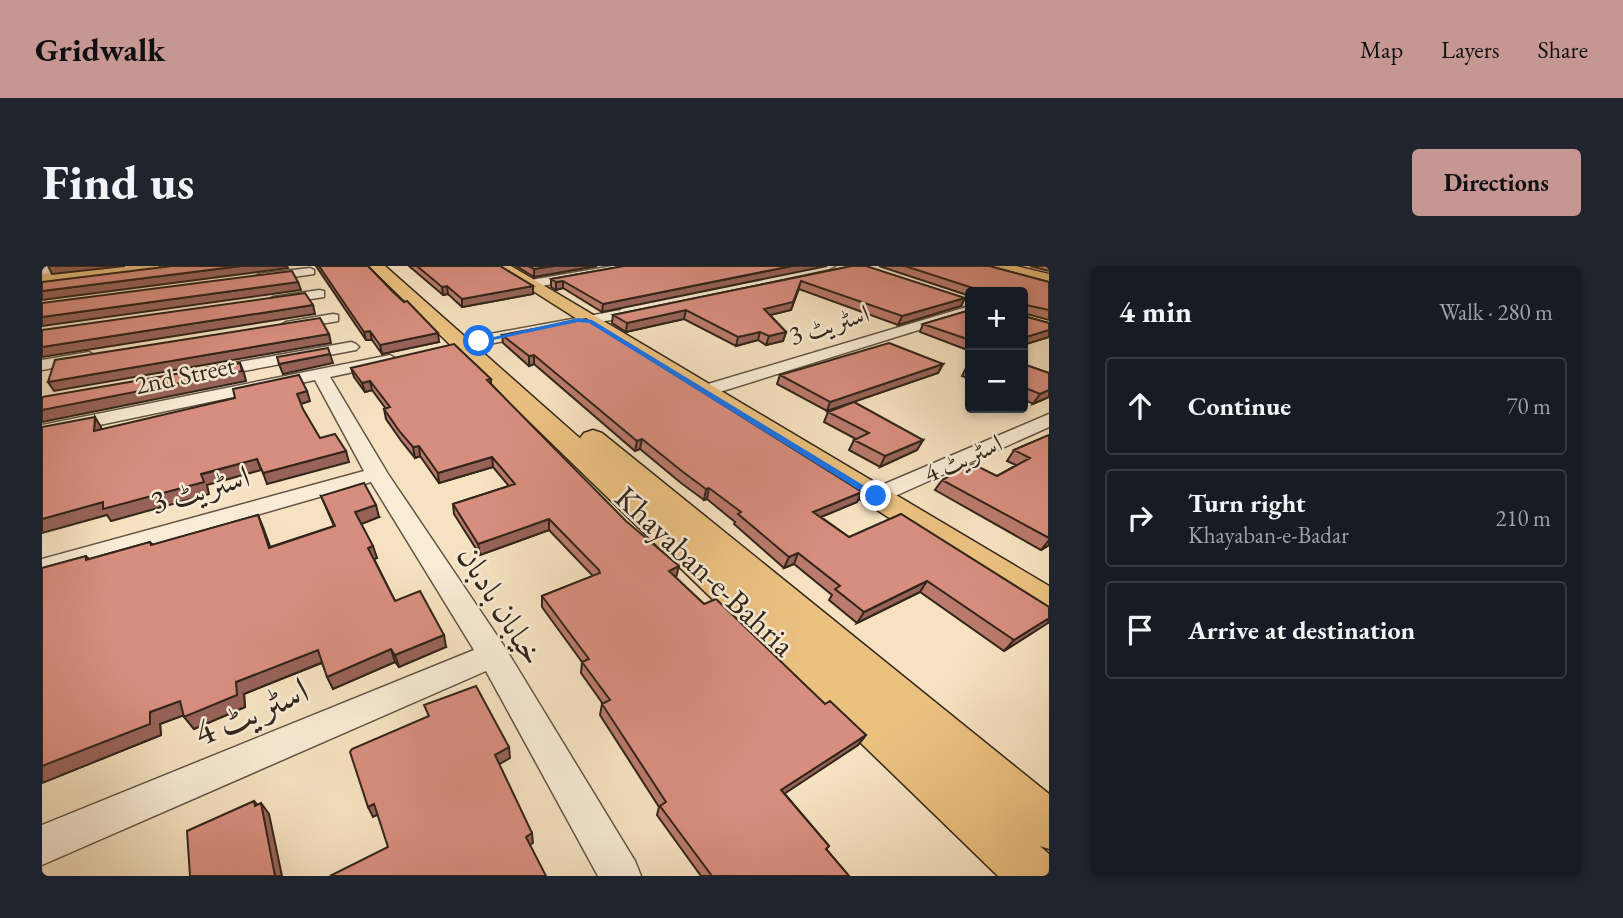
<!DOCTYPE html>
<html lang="en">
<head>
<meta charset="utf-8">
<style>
	:root { --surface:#171b24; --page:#20242c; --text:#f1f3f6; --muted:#9ea1a6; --line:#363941; --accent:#c59692 }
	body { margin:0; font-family:"EB Garamond",Amiri,serif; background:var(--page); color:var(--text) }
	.controls { position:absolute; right:21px; top:21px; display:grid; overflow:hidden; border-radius:7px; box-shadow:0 4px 10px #0003 }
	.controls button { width:63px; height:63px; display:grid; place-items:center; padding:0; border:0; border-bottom:2px solid var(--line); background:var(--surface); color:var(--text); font:35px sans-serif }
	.stop { position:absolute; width:21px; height:21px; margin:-16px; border:5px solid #1a73e8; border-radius:50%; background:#fff }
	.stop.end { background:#1a73e8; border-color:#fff; box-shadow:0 2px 7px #0008 }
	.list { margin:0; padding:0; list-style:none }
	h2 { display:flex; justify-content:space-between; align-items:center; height:91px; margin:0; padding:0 28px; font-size:30px }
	h2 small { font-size:23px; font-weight:400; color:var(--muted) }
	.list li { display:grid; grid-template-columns:46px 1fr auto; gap:21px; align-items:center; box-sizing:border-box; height:98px; margin:0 14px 14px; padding:0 14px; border:2px solid var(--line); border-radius:7px }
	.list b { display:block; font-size:26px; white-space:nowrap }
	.list p { margin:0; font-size:23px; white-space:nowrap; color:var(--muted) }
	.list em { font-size:23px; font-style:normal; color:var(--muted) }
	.icon { flex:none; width:38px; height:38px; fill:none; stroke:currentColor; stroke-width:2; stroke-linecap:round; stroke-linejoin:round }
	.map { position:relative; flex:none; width:1007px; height:610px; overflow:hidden; border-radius:7px }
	header { display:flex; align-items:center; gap:42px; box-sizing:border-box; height:98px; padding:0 35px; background:var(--accent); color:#111 }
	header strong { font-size:33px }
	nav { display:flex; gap:38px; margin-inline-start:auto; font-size:24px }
	.intro { display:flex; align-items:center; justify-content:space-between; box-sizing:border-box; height:168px; padding:0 42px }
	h1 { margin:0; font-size:49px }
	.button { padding:18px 32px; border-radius:7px; background:var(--accent); color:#111; font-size:24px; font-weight:700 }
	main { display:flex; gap:42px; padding:0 42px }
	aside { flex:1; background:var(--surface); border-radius:7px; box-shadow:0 4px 10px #0003 }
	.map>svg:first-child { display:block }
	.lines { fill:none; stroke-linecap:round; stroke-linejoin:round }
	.minor-casing { stroke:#635444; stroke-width:3 }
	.major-casing { stroke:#32251a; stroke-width:3 }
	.minor { fill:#f9ecd7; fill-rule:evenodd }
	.major { fill:#ebc180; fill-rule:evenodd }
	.wall { fill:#ba7a6d; stroke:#32251a; stroke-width:2 }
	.shaded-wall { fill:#976359; stroke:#32251a; stroke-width:2 }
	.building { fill:#d88e7f; stroke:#32251a; stroke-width:2 }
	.route { fill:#1a73e8 }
	.labels { text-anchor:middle; stroke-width:5; stroke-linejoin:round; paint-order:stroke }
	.far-street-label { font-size:26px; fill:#32251a; stroke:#f9ecd7 }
	.street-label { font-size:32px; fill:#32251a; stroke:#f9ecd7 }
	.near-street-label { font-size:38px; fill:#32251a; stroke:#f9ecd7 }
</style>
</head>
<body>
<header>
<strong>Gridwalk</strong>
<nav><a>Map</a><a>Layers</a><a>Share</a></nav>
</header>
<div class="intro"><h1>Find us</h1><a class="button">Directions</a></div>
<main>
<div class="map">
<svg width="1007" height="610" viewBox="0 0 1007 610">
	<rect width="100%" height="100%" fill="#f6e2c1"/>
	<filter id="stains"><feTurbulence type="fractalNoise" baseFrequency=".00286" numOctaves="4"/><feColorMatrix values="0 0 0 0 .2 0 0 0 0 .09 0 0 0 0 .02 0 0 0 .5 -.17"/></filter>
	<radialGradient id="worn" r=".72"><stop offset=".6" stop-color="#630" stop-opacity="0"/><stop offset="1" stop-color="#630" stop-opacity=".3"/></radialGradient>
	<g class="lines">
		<defs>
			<path id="minor" d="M0,0H12L4,14L0,15Z
				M571,0H597L591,3L489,22L483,18L489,14Z
				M770,0H793L787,3L609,41V46L604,47L437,80L429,75L437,70L579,44L580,39L585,38Z
				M824,0H842L928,27V35Z
				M268,2L272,4V8L217,16L211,12L217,8Z
				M277,24L282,25V31L231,39L224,35L231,31Z
				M928,40V48L668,129H656L653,125L656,121Z
				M981,43L1007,50V59L981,51Z
				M291,48L296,49V55L244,64L237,60L244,56Z
				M309,76L314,78L317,81L314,84L164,112L156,107L164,102Z
				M47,86L55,91L53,94L0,104V94Z
				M348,89L356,94L354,97L288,111L346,208L462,380L593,595L599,610H556L444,405L0,599V559L432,384L329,216L0,311V293L322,205L273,114L0,171V159Z
				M1007,148V161L842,235H826L823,230L826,225Z"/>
			<path id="major" d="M73,0H118L111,4L0,18V8Z
				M327,0H343L541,175L538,172L542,167L551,164L560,167L1007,528V583L998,580L1007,588V610H956Z
				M452,0H469L1007,320V350L995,346Z
				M950,0H974L1007,8V18L952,3Z"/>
		</defs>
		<use href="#minor" class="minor-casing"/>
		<use href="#major" class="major-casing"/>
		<use href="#minor" class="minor"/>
		<use href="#major" class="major"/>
	</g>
	<path class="wall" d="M274,0H326L397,76L340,88L330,74H324Z
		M367,0H458L491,20V28L420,41L406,28L401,29Z
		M474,0H555L492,11Z
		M582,0L560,46L521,22L514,24L509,21V13Z
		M810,0L919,40L856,59L757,23L749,44L728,49L744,66L741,75L724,79L716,74L694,80L642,53L584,66L570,57L571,49Z
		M837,0H947L1007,16V54L985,48V51L1007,57V71L981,79V26H928V30Z
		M988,0H1007V5Z
		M928,44V85L878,66L881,58Z
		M460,69L820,226L815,236L779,251L807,271L1007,341V356L962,385L878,326L815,357L787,334L790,329L752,298L742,302L692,258L693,256L665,233L662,234L639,217L598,183L593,185L492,98L487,100L461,77Z
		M901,98L896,107L785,145L735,118L738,109Z
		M981,98L1007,107V131L991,138L981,133Z
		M928,99V113L920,110L925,100Z
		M309,102L449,113V118L634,312L662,338L783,438L824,469L816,479L742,527L787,580L784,583L807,610H659L615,549L617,541L558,449L560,438H561L539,407L540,396L500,341V330L551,310L507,264L438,289L412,248L411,238L467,220L451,201L397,217L378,190L373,192L360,176L344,153L342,143H344L330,124L323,126L312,111Z
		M786,146L881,174L875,184L838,201L807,184L812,174L814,173L782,156Z
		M1007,169V279L999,284L893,224L900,214L955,210L974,199L965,195L972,184Z
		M279,230L337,251L319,258L335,292L332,293L353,335L404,381L357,401L353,396L291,423L280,397L202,428L203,441L152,463L141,449L118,458L119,469L0,517V302L44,290L47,293L108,276L111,279L216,249L228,281L292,260Z"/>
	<path class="shaded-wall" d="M6,0H83L10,8Z
		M199,0H245L246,2L0,34V25Z
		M512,0H555L492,11V3Z
		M750,0H785L560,46L561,38Z
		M521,15V22L514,24V16Z
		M759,15L749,44L720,51L722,43Z
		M256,16L259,24L0,60V51Z
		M405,20L406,28L401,29L400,21Z
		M491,20V28L420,41V33Z
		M923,32L919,40L856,59L860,50Z
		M271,39L273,48L0,91V81Z
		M644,44L642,53L584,66L585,57Z
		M1007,64V71L981,79V72Z
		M328,65L330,74H324L322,66Z
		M718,66L716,74L694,80L696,71Z
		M744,66L741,75L724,79L727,70Z
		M396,67L397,76L340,88L338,79Z
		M287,68L289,77L12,125L6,116Z
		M288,88L291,97L241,108L237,98Z
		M492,89V98L487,100V90Z
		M198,97L202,107L204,115L0,156V144Z
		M901,98L896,107L785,145L788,136Z
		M328,115L330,124L323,126L320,117Z
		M1007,124V131L991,138L998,128Z
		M265,125L268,135L259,138L255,128Z
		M53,151L59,161V175L52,165Z
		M600,173L598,183L593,185L595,175Z
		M881,174L875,184L838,201L843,190Z
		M377,180L378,190L373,192L371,181Z
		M304,185L307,196L225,218L221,207Z
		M450,191L451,201L397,217L396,207Z
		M215,193L219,204L165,219L167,228L69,255L65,249L0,267V253Z
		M667,222L665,233L662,234L664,223Z
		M820,226L815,236L767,256L771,246Z
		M334,239L337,251L317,259L313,246Z
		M216,249L221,261L233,294L227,282Z
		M507,253V264L438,289L436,278Z
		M1007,274V279L999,284Z
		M331,280L335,292L330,294L326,282Z
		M756,287L752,298L742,302L747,291Z
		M637,300L634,312L627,305Z
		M885,315L878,326L815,357L822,346Z
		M1007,352L1006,357L962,385L972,374Z
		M402,369L404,381L357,401L353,389Z
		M349,383L353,396L291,423L285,411Z
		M276,384L281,396L202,428L203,441L152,463L142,451L194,416Z
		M138,435L148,447L118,458L119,469L0,517V500L108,446Z
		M824,469L816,479L733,534L739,524Z
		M467,481L468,492L454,500L453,489Z
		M212,535L220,544L219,537L227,548L240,610H233Z
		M332,538L337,548L331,551L326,541Z
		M490,567L491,577L484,581V571Z"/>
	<path class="building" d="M130,0H199L0,25V16Z
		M277,0H326L351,26L362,36L365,35L396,67L338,79L328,65L322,66Z
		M375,0H458L491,20L420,33L405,20L400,21Z
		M486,0H512L492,3Z
		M582,0H750L561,38L521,15L514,16L509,13Z
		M810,0H824L923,32L860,50L759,15L751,36L722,43L744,66L727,70L718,66L696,71L644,44L585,57L571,49Z
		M863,0H947L1007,16V44L984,39L985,51L1007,57V64L981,72V26H934V23Z
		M250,5L256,16L0,51V37Z
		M263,27L271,39L0,81V64Z
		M928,44V74L881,58Z
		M278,52L287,68L6,116L13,94Z
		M544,53L820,226L771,246L807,271L859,248L1007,341V352L972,374L885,315L822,346L793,323L798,320L756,287L747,291L696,248L699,246L667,222L664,223L641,206L600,173L595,175L492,89L487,90L460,69Z
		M847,77L901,98L788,136L738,109Z
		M412,78L449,113L445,114L584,255L637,300L627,305L662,338L674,333L783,438L788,435L824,469L739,524L787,580L784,583L807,610H670L618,540L624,536L560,438L568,434L540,396L547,393L500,330L558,307L557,304L507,253L436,278L411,238L473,218L450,191L396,207L377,180L371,181L358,166L342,143L348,141L328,115L320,117L309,102Z
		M286,82L288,88L237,98L235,91Z
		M198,97L200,105L0,144V131Z
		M981,98L1007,107V124L998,128L981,121Z
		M257,109L265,125L255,128L261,143L278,172L293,168L304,185L221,207L215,193L159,208L162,216L61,243V236L0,253V161L53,151L52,165L193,132L191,123Z
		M812,136L881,174L843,190L812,174L827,167L786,146Z
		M1007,169V272L900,214L931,198L955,210L988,192L972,184Z
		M322,217L334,239L313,246L331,280L326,282L353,335L378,325L402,369L353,389L349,383L285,411L276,384L194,416L195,429L142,451L138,435L108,446V458L0,500V302L44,290V294L108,276L109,279L216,249L227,282L293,260L279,230Z
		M434,420L467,481L453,489L490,567L484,571L504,610H288L346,581L332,538L326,541L308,486L310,483L387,450L382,439Z
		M212,535L213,540L219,537L233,610H148L145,565Z"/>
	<path class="route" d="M536,52L550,54L839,230L830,232L547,57L536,56L437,77L434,75Z"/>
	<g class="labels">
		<g class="far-street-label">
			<text transform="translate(787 58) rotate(-17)" y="9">اسٹریٹ 3</text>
			<text transform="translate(143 109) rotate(-12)" y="9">2nd Street</text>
			<text transform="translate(921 192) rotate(-24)" y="9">اسٹریٹ 4</text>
		</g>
		<g class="street-label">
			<text transform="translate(158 223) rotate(-16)" y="11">اسٹریٹ 3</text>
			<text transform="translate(663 305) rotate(43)" y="11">Khayaban-e-Bahria</text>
			<text transform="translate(459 339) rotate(58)" y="11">خیابان بادبان</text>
		</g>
		<g class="near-street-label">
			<text transform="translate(209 445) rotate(-23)" y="13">اسٹریٹ 4</text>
		</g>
	</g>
	<rect width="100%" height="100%" filter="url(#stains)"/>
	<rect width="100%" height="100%" fill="url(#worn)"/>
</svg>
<div class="controls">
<button>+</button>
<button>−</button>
</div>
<div class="stop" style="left:437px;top:75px"></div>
<div class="stop end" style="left:834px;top:230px"></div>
</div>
<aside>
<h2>4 min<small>Walk · 280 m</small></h2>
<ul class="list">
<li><svg class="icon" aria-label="ahead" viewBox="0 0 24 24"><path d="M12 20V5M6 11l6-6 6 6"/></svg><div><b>Continue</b></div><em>70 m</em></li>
<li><svg class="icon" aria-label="right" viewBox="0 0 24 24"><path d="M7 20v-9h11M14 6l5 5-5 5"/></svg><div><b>Turn right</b><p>Khayaban-e-Badar</p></div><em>210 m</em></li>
<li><svg class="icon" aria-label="arrive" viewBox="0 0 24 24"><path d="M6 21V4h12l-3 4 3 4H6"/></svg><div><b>Arrive at destination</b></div></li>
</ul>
</aside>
</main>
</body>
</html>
